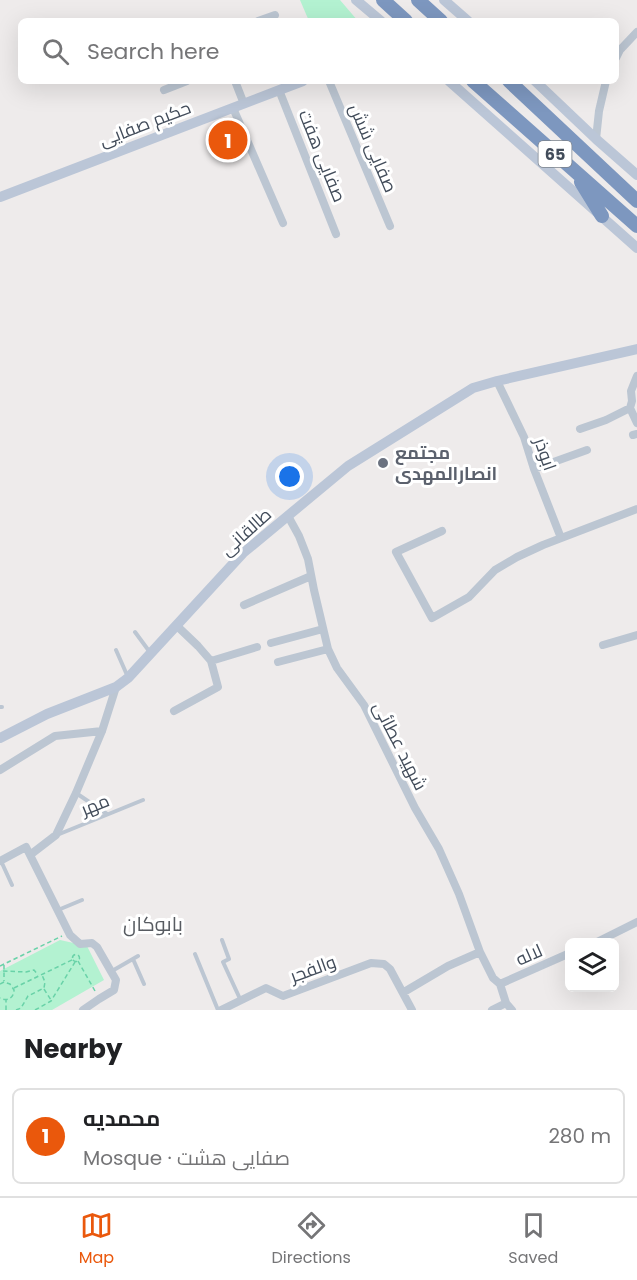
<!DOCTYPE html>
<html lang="en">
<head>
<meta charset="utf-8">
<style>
	:root { --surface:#fff; --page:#f6f6f6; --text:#202124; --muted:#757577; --line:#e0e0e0; --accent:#ea580c }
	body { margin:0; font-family:Poppins,Cairo,sans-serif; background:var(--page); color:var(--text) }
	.controls { position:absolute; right:18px; bottom:18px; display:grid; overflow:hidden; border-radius:9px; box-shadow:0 6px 24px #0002 }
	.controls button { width:54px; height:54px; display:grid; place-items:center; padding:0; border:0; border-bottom:2px solid var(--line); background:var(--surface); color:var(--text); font:30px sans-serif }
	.you { position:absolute; left:290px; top:477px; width:21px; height:21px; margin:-15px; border:4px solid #fff; border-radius:50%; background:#1a73e8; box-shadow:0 0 0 9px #1a73e833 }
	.badge { display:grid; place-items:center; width:39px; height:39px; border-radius:50%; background:var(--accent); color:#fff; font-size:20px; font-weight:700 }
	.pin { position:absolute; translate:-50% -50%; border:3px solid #fff; box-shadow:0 2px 6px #0006 }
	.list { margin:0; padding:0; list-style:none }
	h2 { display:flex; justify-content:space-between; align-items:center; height:78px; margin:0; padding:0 24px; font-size:26px }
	h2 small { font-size:20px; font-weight:400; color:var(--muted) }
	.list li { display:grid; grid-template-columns:39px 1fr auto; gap:18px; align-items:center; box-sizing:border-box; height:96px; margin:0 12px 12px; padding:0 12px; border:2px solid var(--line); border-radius:9px }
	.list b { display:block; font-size:22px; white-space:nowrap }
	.list p { margin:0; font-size:20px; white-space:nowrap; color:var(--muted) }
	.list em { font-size:20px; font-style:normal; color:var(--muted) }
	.icon { flex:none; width:33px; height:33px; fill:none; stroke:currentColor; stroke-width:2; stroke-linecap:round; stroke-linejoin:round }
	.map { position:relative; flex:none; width:637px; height:1010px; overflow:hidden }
	.search { position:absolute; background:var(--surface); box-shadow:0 6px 24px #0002; left:18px; right:18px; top:18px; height:66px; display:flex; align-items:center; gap:15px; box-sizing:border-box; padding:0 21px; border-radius:9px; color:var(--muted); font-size:22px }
	.sheet { height:186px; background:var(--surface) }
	nav { display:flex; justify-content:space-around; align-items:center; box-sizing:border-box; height:84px; border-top:2px solid var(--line); background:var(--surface); font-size:16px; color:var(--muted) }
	nav a { display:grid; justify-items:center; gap:3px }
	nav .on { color:var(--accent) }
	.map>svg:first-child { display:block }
	.green { fill:#b3f2d1 }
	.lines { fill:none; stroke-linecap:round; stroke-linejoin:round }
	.path { stroke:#69d2a8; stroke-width:1.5; stroke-dasharray:4.5 3; stroke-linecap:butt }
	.lane { stroke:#bcc6d2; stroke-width:4 }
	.street { stroke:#bcc6d2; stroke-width:8 }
	.secondary { stroke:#bbc6d7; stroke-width:10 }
	.highway { stroke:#7d97bf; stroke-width:14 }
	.worship-dot { fill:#6b7280; stroke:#fff; stroke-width:2 }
	.labels { text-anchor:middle; stroke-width:6; stroke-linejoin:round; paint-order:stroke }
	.shield { fill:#fff; stroke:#7b828c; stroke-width:1.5 }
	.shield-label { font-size:16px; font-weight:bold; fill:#424c5a }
	.street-label { font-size:18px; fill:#424c5a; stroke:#fff }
	.worship-label { font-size:18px; font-weight:bold; fill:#5b616d; stroke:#fff; text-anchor:start }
	.neighbourhood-label { font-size:20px; fill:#575b61; stroke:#fff }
</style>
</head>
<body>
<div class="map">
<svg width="637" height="1010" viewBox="0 0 637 1010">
	<rect width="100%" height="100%" fill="#eeebeb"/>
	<path class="green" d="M300,0H340L358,21H309Z
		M60,940L87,946L104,980L52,1010H0V971Z"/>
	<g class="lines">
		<path class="path" d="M72.5 958a3.5 3.5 0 1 1 7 0a3.5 3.5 0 1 1-7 0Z
			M78,961L95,991
			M4,965V981
			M0,966L62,936
			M3,971L26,972L34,970L38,975
			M0,984L4,982L10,984L14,990C14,998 7,1002 0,998
			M14,988L74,959
			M44,989L51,1000
			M6,1010V1000
			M16,1010L21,1008L28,996L44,988L45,982L42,975
			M35,1010L51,1001L75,962"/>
		<path class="lane" d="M135,632L149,651
			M116,650L127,675
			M0,707H2
			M76,793L107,814
			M57,835L143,800
			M1,861L12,885
			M58,910L82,900
			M222,940L229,959L223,962L241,1001
			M195,954L218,1010
			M133,959L144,984
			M112,971L138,956"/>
		<path class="street" d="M258,21L275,15
			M616,58L620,50L637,32
			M235,81L244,104
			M329,81L390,226
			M164,90L187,81
			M279,90L336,234
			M233,108L283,223
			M596,139L599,111L606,81
			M497,381L524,437L534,469L561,538
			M630,408L637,423
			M580,429L606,420L630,408L632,401L631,391L637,376
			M633,435L637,434
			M534,469L587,450
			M288,516L299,536L308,559L314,590L328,649L337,668L364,705L415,808L439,849L459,894L480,952L493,978L500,984
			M442,531L396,552L432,618L469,597L495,570L517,557L543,545L637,509
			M244,605L311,576
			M271,643L323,629
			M603,645L637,635
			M211,661L257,647
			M278,662L328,649
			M174,711L218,687L211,661L198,646L177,626
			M0,770L55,736L102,731
			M30,855L56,835L76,793L102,731L116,687
			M0,861L26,847L70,935L80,944L92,943L97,947L116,980L114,990L99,999L83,1010
			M597,942L637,922
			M500,984L570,953
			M500,984L506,1003L512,1010
			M404,992L448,966L480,952
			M221,1010L266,988L283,996L371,963L384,964L390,969L412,1010
			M492,1010L506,1003"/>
		<path class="secondary" d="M356,0L381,21
			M444,0L468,21
			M449,81L637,248
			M535,81L596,139L637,175
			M0,197L303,81
			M0,738L47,714L116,687L128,678L243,553L348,466L473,388L497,381L637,349"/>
		<path class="highway" d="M383,0L406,21
			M418,0L441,21
			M473,81L637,226
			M509,81L637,201
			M581,182L602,216"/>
	</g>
	<circle class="worship-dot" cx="383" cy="463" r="6"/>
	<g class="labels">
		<rect class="shield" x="538.5" y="141" width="33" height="26" rx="4.5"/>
		<g class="shield-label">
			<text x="555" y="160">65</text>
		</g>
		<g class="street-label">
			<text transform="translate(145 124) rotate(-21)" y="6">حکیم صفایی</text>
			<text transform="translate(373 148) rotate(67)" y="6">صفایی شش</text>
			<text transform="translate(322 156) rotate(68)" y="6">صفایی هفت</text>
			<text transform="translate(545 454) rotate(71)" y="6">ابوذر</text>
			<text transform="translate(246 532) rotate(-42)" y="6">طالقانی</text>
			<text transform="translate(400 746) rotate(63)" y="6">شهید عطائی</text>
			<text transform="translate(95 805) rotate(-22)" y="6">مهر</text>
			<text transform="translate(529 955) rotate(-24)" y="6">لاله</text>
			<text transform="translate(313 969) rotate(-20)" y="6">والفجر</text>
		</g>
		<g class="worship-label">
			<text x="395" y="459">مجتمع<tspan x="395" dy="21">انصارالمهدی</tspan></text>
		</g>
		<g class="neighbourhood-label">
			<text x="153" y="931">بابوکان</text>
		</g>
	</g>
</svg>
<div class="controls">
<button><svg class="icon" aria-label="layers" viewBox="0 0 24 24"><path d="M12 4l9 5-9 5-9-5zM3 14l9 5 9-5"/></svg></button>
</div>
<div class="you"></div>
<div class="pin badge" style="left:228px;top:140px">1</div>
<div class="search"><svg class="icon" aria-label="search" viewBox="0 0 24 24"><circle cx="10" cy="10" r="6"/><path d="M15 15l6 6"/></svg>Search here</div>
</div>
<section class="sheet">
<h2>Nearby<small></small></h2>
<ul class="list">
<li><span class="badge">1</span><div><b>محمدیه</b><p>Mosque · صفایی هشت</p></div><em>280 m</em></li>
</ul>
</section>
<nav>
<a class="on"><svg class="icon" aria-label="map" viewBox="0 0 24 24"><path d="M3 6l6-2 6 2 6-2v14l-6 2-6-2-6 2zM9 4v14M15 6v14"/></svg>Map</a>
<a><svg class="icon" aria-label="directions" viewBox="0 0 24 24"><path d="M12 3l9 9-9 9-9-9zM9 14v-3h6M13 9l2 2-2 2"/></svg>Directions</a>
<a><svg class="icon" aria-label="saved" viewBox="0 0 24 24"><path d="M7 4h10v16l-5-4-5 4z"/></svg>Saved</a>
</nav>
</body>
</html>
